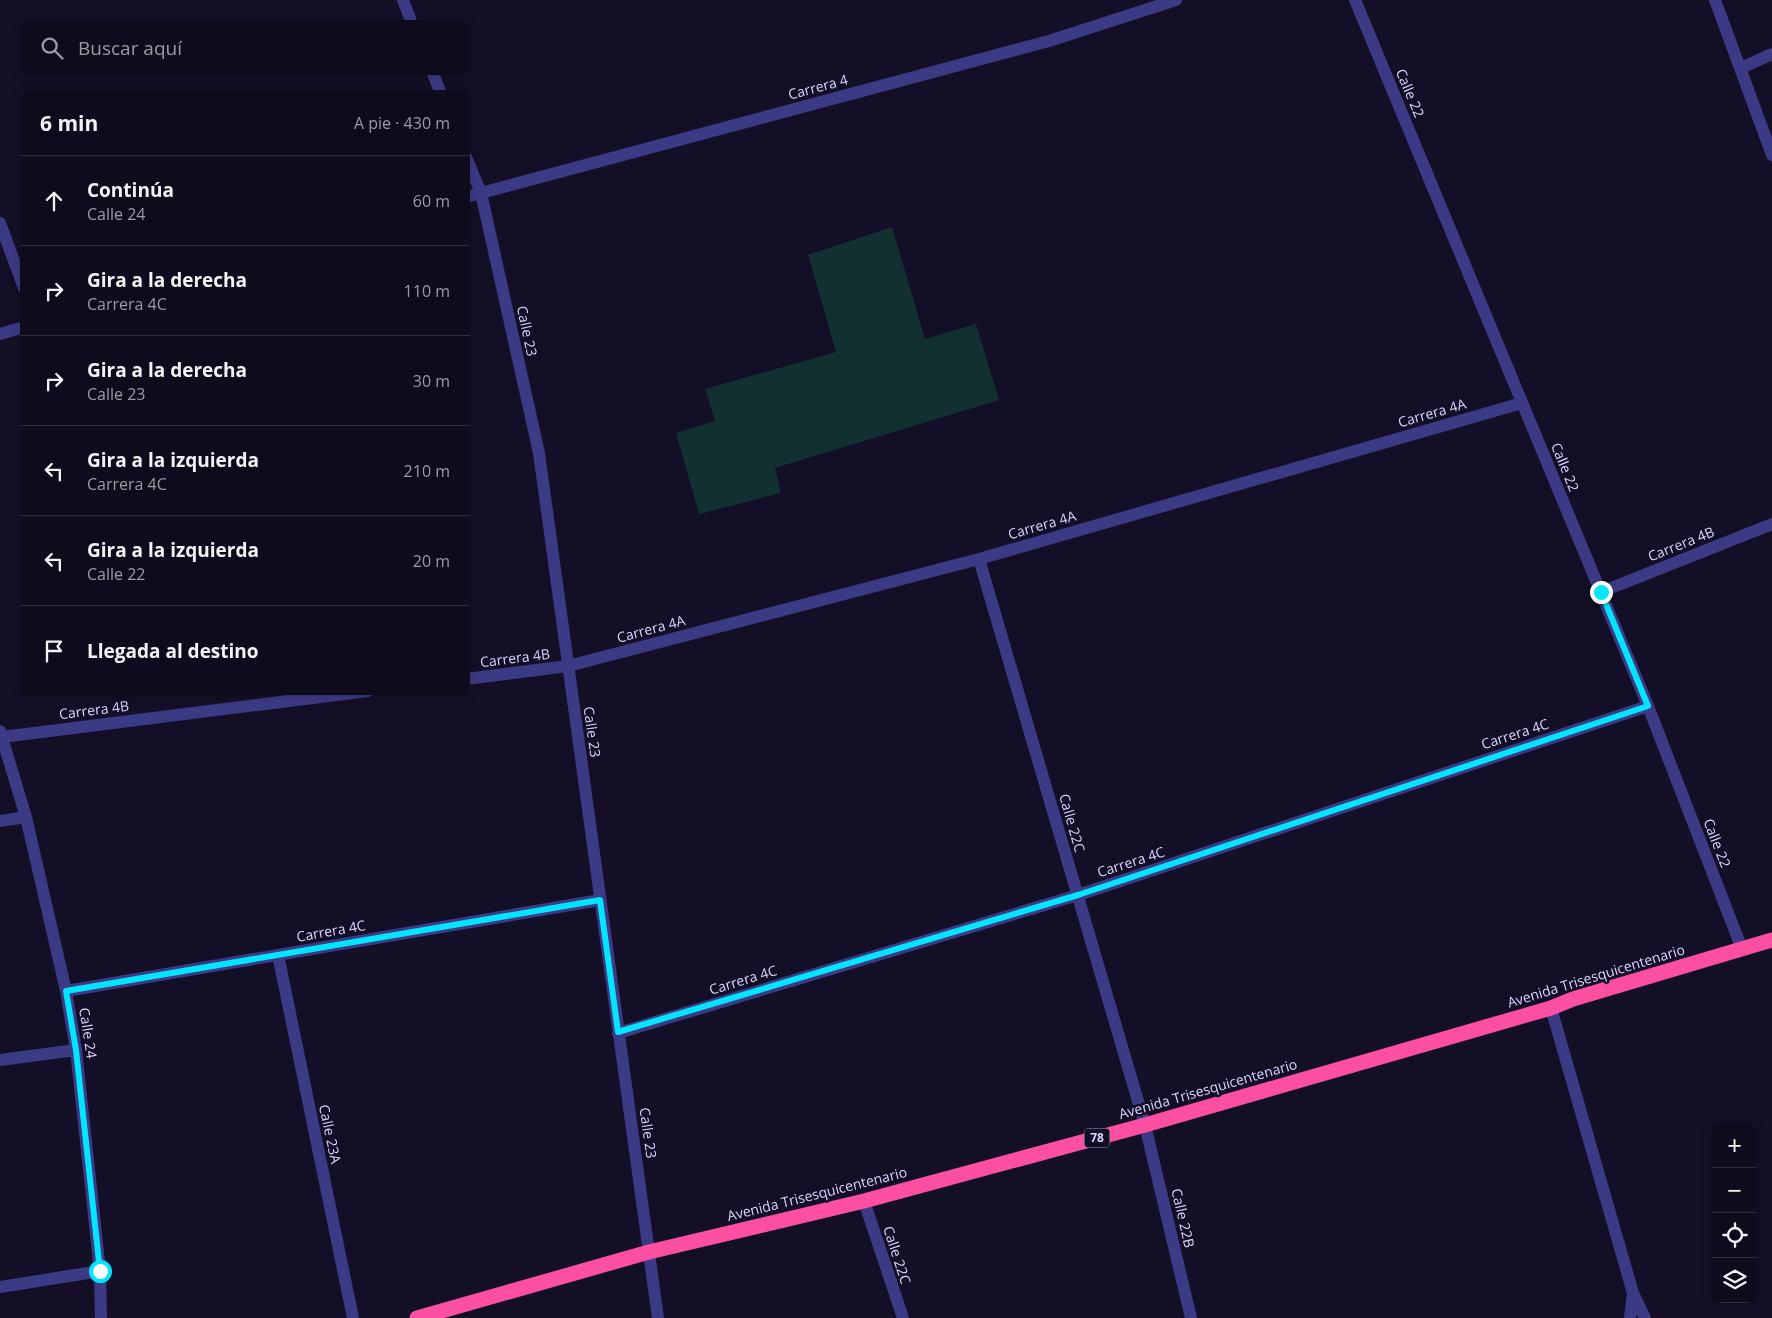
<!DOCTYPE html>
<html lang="es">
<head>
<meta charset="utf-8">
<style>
	:root { --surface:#0e0b1c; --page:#171425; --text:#f1f3f6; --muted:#9b9ba3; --line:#2e2b3b }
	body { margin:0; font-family:"Open Sans",sans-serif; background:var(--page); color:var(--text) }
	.controls { position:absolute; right:15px; bottom:15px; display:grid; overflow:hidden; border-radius:10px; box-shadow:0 2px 12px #0003 }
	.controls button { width:45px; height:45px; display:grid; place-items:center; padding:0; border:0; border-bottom:1px solid var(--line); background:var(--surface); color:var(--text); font:25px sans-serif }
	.stop { position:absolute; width:15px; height:15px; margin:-11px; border:4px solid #00e5ff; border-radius:50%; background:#fff }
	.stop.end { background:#00e5ff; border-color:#fff; box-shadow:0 1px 5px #0008 }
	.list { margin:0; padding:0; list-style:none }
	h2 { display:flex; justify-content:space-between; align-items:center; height:65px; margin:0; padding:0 20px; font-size:21px }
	h2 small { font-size:16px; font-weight:400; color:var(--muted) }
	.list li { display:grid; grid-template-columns:32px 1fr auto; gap:15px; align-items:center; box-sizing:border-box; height:90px; padding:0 20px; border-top:1px solid var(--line) }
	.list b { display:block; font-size:19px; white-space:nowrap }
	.list p { margin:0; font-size:16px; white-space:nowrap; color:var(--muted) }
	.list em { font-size:16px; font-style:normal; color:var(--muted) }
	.icon { flex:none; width:28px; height:28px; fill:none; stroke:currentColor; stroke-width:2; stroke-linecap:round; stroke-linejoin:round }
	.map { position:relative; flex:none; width:1772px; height:1318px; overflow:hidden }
	.search { position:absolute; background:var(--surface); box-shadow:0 2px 12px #0003; left:20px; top:20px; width:450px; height:55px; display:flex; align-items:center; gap:12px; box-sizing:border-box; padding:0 18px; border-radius:10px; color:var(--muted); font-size:19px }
	.panel { position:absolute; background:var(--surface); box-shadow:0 2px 12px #0003; left:20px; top:90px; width:450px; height:605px; border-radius:10px }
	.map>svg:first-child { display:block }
	.green { fill:#12302f }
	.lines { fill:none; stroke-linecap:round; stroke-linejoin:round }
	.minor { stroke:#3d3a85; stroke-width:12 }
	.highway { stroke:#ff4fa3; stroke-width:15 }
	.route { stroke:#00e5ff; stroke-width:6 }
	.labels { text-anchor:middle; stroke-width:5; stroke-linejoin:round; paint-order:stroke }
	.shield { fill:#130f26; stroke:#9e99be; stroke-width:1 }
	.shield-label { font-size:12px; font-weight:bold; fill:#d9d4ff }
	.street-label { font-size:14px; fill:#d9d4ff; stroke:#130f26 }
</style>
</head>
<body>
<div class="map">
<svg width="1772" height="1318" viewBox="0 0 1772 1318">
	<rect width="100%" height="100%" fill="#130f26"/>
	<path class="green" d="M892,227L925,339L976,324L999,400L775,468L781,493L699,514L676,433L715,421L705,389L836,352L808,255Z"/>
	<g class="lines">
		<path class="minor" d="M403,0L412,24
			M1355,0L1648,706L1742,949
			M1715,0L1772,155
			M1741,68L1772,54
			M432,71L441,94
			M466,157L481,193L539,453L658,1318
			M466,197L1049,41L1176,0
			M0,223L24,288
			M0,334L24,327
			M979,559L1145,1125L1191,1318
			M1601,592L1772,524
			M466,679L568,666L979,559L1522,403
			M0,731L26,817L66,991L76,1050L100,1271L101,1318
			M2,737L368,691
			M0,821L26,817
			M278,955L353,1318
			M66,991L600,900
			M1551,1008L1633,1293L1630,1318
			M618,1033L1078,895L1648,706
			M0,1060L76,1050
			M864,1201L903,1318
			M0,1287L100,1271
			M1633,1293L1645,1318"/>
		<path class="highway" d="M417,1318L649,1252L864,1201L1145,1125L1551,1008L1573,999L1772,940"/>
	</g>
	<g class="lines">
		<path class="route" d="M100,1271L76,1050L66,991L600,900L618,1032L1078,895L1648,706L1601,592"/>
	</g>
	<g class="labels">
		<rect class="shield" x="1084.5" y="1128.5" width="25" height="19" rx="4"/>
		<g class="shield-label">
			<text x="1097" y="1142">78</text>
		</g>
		<g class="street-label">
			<text transform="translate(818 87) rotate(-15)" y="5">Carrera 4</text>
			<text transform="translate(1410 93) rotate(67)" y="5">Calle 22</text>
			<text transform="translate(527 331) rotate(78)" y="5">Calle 23</text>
			<text transform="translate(1432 413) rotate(-16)" y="5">Carrera 4A</text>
			<text transform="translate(1565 467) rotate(68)" y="5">Calle 22</text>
			<text transform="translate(1042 525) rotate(-16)" y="5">Carrera 4A</text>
			<text transform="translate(1681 544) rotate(-22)" y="5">Carrera 4B</text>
			<text transform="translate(651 629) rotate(-15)" y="5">Carrera 4A</text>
			<text transform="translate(515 658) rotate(-7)" y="5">Carrera 4B</text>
			<text transform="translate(94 710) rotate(-7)" y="5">Carrera 4B</text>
			<text transform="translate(592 732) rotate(82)" y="5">Calle 23</text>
			<text transform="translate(1515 734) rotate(-18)" y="5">Carrera 4C</text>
			<text transform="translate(1072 823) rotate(74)" y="5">Calle 22C</text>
			<text transform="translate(1717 843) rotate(69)" y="5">Calle 22</text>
			<text transform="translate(1131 862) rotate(-18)" y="5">Carrera 4C</text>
			<text transform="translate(331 931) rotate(-10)" y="5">Carrera 4C</text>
			<text transform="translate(1596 976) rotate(-17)" y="5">Avenida Trisesquicentenario</text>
			<text transform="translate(743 980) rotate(-17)" y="5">Carrera 4C</text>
			<text transform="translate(88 1033) rotate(81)" y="5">Calle 24</text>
			<text transform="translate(1208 1089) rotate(-16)" y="5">Avenida Trisesquicentenario</text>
			<text transform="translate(648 1133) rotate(82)" y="5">Calle 23</text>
			<text transform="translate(330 1134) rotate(78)" y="5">Calle 23A</text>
			<text transform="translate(817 1194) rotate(-14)" y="5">Avenida Trisesquicentenario</text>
			<text transform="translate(1183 1218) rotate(77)" y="5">Calle 22B</text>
			<text transform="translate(897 1255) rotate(72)" y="5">Calle 22C</text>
		</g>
	</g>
</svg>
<div class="controls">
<button>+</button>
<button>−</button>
<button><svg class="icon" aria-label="locate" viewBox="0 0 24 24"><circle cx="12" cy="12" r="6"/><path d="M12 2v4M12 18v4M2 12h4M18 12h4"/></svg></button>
<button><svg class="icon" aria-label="layers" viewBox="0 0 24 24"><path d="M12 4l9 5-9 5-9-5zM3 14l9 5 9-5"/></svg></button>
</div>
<div class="stop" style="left:100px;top:1271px"></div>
<div class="stop end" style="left:1601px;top:592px"></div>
<div class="search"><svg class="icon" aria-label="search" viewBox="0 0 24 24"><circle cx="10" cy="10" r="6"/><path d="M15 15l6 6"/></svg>Buscar aquí</div>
<section class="panel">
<h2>6 min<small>A pie · 430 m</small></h2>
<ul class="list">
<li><svg class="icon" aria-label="ahead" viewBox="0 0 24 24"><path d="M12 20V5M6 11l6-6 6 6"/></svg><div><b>Continúa</b><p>Calle 24</p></div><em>60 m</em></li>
<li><svg class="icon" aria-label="right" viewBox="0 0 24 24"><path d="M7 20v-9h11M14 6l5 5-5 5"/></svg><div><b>Gira a la derecha</b><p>Carrera 4C</p></div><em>110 m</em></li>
<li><svg class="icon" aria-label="right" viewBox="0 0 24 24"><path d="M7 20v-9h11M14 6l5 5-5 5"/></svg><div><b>Gira a la derecha</b><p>Calle 23</p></div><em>30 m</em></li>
<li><svg class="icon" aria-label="left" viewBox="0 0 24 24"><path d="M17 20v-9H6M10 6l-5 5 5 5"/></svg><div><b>Gira a la izquierda</b><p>Carrera 4C</p></div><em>210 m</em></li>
<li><svg class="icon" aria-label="left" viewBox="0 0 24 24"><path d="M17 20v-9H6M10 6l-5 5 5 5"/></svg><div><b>Gira a la izquierda</b><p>Calle 22</p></div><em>20 m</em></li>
<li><svg class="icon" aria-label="arrive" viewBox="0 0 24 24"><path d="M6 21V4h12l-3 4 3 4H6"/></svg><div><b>Llegada al destino</b></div></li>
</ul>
</section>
</div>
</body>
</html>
